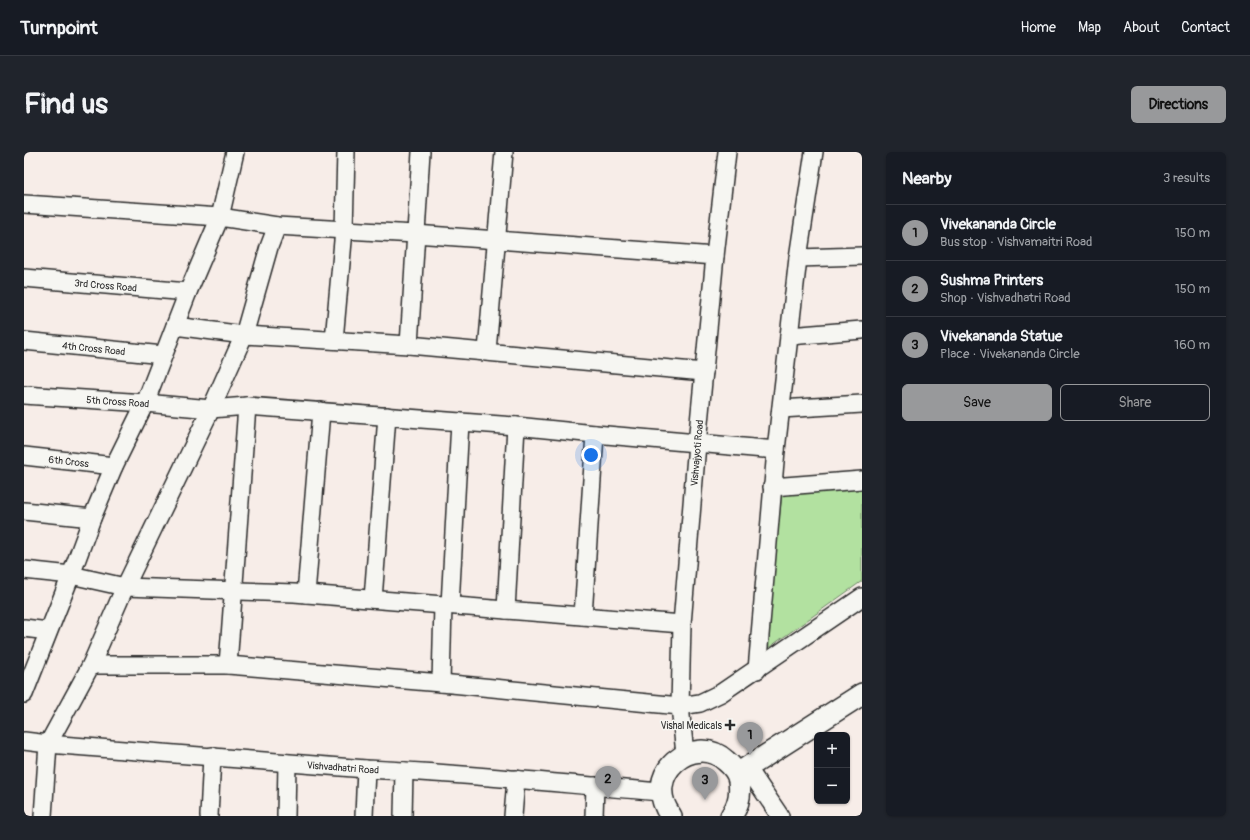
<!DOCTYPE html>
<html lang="en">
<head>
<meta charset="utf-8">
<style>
	:root { --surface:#171b24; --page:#20242c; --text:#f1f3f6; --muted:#9ea1a6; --line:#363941; --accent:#98999b }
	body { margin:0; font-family:Pangolin,sans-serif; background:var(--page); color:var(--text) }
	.controls { position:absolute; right:12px; bottom:12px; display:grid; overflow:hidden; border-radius:6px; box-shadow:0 1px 3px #0004 }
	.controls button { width:36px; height:36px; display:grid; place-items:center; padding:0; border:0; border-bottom:1px solid var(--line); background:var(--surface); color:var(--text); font:20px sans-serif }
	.you { position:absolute; left:567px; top:303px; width:14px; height:14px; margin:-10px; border:3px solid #fff; border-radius:50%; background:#1a73e8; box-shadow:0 0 0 6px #1a73e833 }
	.badge { display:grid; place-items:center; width:26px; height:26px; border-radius:50%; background:var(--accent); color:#111; font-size:13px; font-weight:700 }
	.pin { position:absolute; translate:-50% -33px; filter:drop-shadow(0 1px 2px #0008) }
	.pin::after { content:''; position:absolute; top:21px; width:14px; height:12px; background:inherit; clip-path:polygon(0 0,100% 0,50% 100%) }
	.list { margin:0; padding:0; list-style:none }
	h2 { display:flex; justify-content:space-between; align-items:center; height:52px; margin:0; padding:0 16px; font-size:17px }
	h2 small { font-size:13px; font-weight:400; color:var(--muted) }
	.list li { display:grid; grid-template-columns:26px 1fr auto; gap:12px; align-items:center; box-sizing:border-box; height:56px; padding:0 16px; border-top:1px solid var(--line) }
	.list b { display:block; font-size:15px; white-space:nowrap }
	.list p { margin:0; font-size:13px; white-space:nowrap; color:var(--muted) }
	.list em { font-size:13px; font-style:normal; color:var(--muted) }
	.actions { display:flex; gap:8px; padding:12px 16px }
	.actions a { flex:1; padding:9px 0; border:1px solid var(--accent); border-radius:6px; text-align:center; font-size:14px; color:var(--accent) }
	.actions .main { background:var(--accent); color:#111 }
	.map { position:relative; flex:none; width:838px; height:664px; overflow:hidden; border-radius:6px }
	header { display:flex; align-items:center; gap:24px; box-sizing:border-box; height:56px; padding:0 20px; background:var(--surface); border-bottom:1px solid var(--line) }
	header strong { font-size:19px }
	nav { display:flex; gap:22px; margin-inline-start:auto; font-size:14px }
	.intro { display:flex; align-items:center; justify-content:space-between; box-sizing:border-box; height:96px; padding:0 24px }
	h1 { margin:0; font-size:28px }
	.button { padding:10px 18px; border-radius:6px; background:var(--accent); color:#111; font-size:14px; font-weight:700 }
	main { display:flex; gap:24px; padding:0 24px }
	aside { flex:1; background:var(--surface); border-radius:6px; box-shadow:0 1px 3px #0004 }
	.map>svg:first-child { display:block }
	.green { fill:#b2e1a0; stroke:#6e8666 }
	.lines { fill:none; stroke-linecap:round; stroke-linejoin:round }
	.minor-casing { stroke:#2b2b2b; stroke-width:20 }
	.tertiary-casing { stroke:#2b2b2b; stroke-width:24 }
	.minor { stroke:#f6f6f2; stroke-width:17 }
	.tertiary { stroke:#f6f6f2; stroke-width:21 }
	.poi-dot { fill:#2b2b2b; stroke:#f6f6f2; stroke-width:1.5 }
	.labels { text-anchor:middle; stroke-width:3; stroke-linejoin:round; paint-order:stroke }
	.street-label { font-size:10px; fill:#2b2b2b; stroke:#f6f6f2 }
	.poi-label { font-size:10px; fill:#2b2b2b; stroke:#f6f6f2; text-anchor:end }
</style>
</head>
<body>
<header>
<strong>Turnpoint</strong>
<nav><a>Home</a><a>Map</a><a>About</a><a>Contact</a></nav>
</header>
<div class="intro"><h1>Find us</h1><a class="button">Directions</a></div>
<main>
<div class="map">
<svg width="838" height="664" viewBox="0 0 838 664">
	<rect width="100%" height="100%" fill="#f7ede8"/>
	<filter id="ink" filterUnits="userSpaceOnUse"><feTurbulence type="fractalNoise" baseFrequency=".025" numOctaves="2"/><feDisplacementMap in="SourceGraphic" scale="8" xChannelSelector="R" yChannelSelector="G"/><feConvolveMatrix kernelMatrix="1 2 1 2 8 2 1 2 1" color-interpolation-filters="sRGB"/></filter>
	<g filter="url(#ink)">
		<path class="green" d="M838,335V429L740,499L758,342Z"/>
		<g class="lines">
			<defs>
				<g id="minor">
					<path d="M0,52L196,65L253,74L391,82L691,104"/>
					<path d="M774,106L838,104"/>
					<path id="s1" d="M0,126L164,140"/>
					<path d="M151,174L220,183L385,193L680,220"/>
					<path d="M765,184L838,178"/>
					<path d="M310,188L320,78L322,0"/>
					<path id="s2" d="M0,189L139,203"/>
					<path d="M385,193L397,0"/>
					<path d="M463,199L480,0"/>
					<path id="s3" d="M0,243L121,251L187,257L223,254L492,274L571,282L752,298"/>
					<path d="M757,257L838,252"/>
					<path id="s4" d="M0,304L90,314"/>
					<path d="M748,335L838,328"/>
					<path d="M0,359L68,366"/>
					<path d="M0,418L47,423L101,435L270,441L658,472"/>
					<path d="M282,442L297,259"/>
					<path d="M349,447L363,264"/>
					<path d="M426,453L436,270"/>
					<path d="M482,458L492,274"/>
					<path d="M559,464L571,282"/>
					<path d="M0,476L24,479"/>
					<path d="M67,513H204L417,531L656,554L676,551L697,541L838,445"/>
					<path d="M204,513L223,254"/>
					<path d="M733,518L752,298L774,106L790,0"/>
					<path d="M417,531L419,453"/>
					<path d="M0,542L47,423L68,366L90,314L121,251L164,140L196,65L211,0"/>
					<path id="s5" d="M0,589L24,592L342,617C441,621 539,632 638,640"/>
					<path id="s6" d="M661,602L656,554L658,472L673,292L691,104L703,0"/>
					<path d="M723,615L756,664"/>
					<path d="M19,664L24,592L67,513L101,435L187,257L220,183L245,95L253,74"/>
					<path d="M185,664L188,604"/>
					<path d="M262,664L263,611"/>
					<path d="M340,664L342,617"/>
					<path d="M379,664L380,619"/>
					<path d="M489,664L492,627"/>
					<path d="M570,664L571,634"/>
				</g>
				<path id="tertiary" d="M713,622L838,542
					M647,664C616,623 670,579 702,609C708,614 714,621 715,629C717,642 715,653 707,664"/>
			</defs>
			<use href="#minor" class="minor-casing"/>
			<use href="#tertiary" class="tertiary-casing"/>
			<use href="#minor" class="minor"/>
			<use href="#tertiary" class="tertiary"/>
		</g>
	</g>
	<path class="poi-dot" d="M704 567h4v4h4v4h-4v4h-4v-4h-4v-4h4z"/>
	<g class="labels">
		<g class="street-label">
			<text dy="4" stroke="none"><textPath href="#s1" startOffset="82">3rd Cross Road</textPath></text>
			<text dy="4" stroke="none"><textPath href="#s2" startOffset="70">4th Cross Road</textPath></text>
			<text dy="4" stroke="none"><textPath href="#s3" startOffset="94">5th Cross Road</textPath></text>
			<text dy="4" stroke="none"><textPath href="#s6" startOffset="302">Vishvajyoti Road</textPath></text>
			<text dy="4" stroke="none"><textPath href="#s4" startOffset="45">6th Cross</textPath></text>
			<text dy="4" stroke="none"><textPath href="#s5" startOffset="320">Vishvadhatri Road</textPath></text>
		</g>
		<g class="poi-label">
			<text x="698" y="577">Vishal Medicals</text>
		</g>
	</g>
</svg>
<div class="controls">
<button>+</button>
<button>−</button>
</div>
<div class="you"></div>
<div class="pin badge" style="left:726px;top:603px">1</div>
<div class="pin badge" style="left:584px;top:647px">2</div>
<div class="pin badge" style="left:681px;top:648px">3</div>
</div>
<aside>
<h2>Nearby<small>3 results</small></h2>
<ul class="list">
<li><span class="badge">1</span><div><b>Vivekananda Circle</b><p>Bus stop · Vishvamaitri Road</p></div><em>150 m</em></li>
<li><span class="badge">2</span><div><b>Sushma Printers</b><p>Shop · Vishvadhatri Road</p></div><em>150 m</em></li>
<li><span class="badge">3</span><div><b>Vivekananda Statue</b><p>Place · Vivekananda Circle</p></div><em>160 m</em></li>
</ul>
<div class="actions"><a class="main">Save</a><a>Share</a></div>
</aside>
</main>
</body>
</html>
